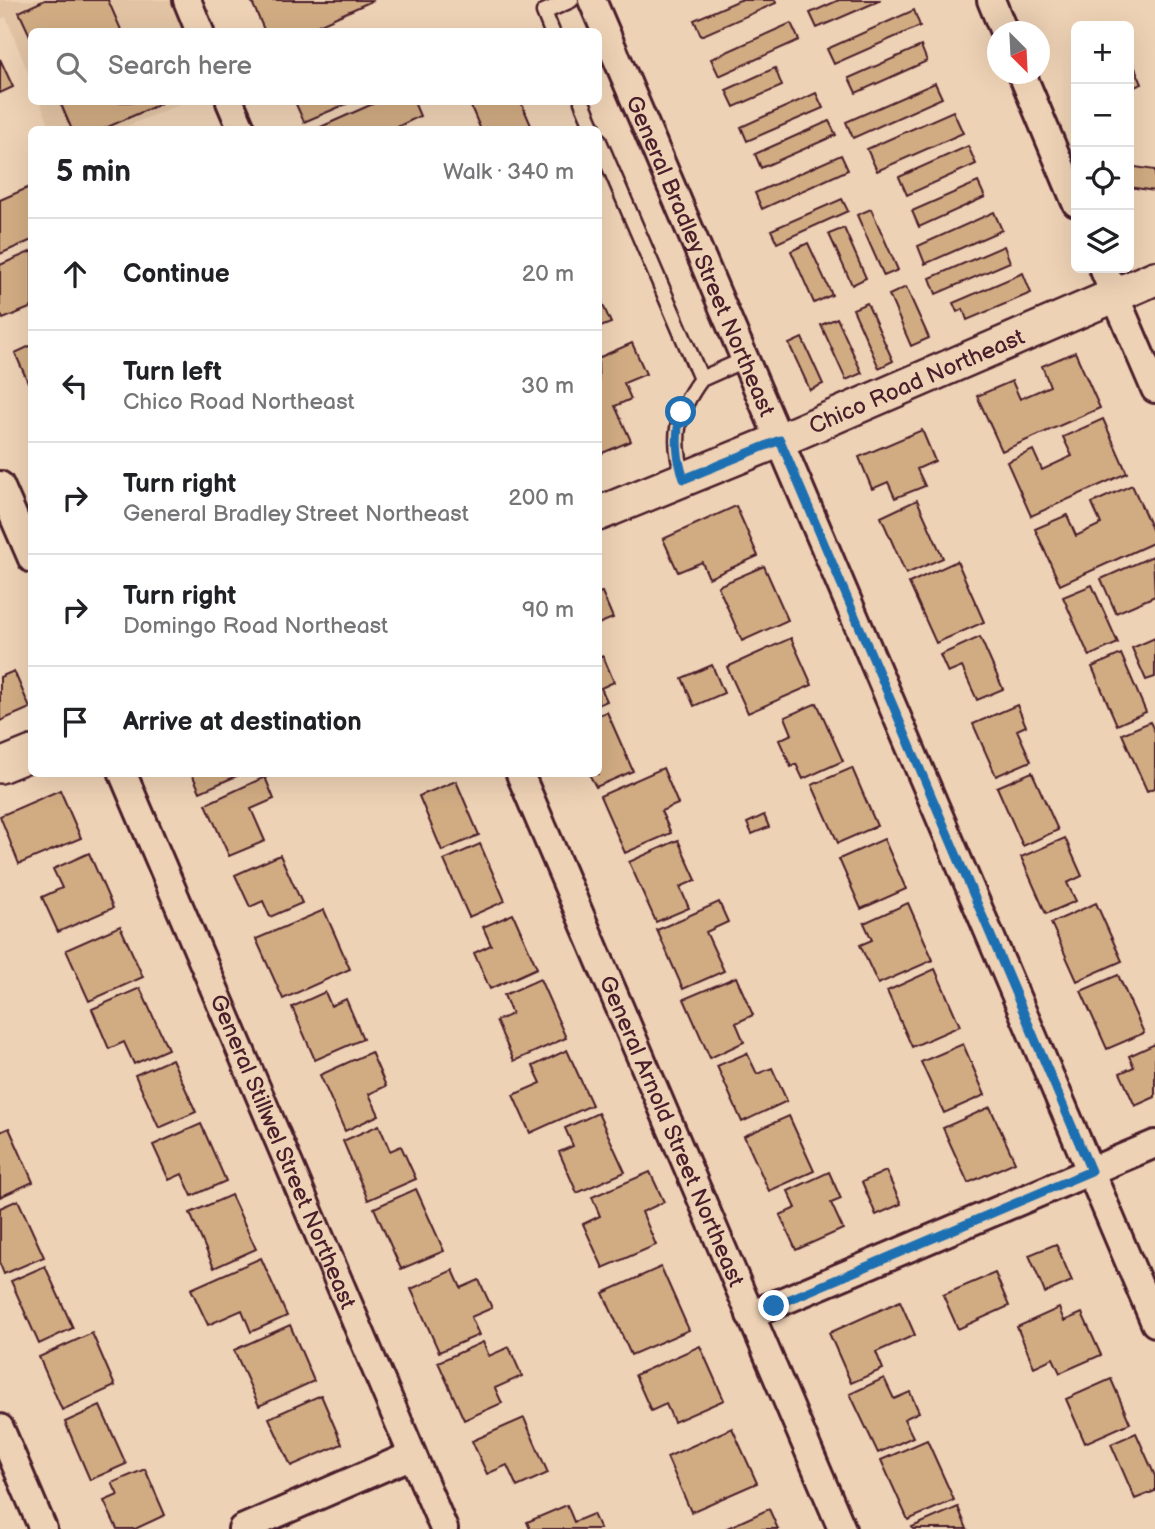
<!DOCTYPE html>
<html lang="en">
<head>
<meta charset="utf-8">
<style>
	:root { --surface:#fff; --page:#f6f6f6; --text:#202124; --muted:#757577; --line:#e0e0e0 }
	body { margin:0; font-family:"Balsamiq Sans",sans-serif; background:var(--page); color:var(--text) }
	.controls { position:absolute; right:21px; top:21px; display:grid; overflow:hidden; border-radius:10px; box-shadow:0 7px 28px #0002 }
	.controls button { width:63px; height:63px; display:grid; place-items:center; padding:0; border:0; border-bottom:2px solid var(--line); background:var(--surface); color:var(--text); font:35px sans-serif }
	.compass { position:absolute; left:987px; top:21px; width:63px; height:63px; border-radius:50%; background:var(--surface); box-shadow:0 7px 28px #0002; rotate:156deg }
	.stop { position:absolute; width:21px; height:21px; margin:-16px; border:5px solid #1f6fb2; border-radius:50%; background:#fff }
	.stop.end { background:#1f6fb2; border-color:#fff; box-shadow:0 2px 7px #0008 }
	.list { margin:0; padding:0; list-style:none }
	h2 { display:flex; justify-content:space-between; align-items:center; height:91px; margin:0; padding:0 28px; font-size:30px }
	h2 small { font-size:23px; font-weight:400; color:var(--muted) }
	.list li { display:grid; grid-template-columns:46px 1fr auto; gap:21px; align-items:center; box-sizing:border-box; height:112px; padding:0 28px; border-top:2px solid var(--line) }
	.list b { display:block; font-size:26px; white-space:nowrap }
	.list p { margin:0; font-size:23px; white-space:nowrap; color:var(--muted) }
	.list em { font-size:23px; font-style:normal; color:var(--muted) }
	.icon { flex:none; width:38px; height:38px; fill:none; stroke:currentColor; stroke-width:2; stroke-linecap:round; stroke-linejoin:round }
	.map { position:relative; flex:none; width:1155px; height:1529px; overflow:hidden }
	.search { position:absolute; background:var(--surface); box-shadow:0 7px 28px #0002; left:28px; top:28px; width:574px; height:77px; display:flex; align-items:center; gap:18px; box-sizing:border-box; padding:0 24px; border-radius:10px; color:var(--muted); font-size:26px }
	.panel { position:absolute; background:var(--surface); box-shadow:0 7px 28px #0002; left:28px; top:126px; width:574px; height:651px; border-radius:10px }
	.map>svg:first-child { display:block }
	.built { fill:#e2c4a4 }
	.building { fill:#d1ac83; stroke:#4a1f2b; stroke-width:2 }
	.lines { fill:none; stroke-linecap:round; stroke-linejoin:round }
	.service-casing { stroke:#4a1f2b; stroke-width:19 }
	.minor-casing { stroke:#4a1f2b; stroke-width:32 }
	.tertiary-casing { stroke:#4a1f2b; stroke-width:38 }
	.service { stroke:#eed2b5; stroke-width:14 }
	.minor { stroke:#eed2b5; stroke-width:26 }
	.tertiary { stroke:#eed2b5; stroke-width:33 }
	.route { stroke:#1f6fb2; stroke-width:9 }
	.labels { text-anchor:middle; stroke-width:6; stroke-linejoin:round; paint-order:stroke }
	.street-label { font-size:23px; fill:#4a1f2b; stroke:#eed2b5 }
</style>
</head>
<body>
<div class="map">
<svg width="1155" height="1529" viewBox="0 0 1155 1529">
	<rect width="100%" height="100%" fill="#eed2b5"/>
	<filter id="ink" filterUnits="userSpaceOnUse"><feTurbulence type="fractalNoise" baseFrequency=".0143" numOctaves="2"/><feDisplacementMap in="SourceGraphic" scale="14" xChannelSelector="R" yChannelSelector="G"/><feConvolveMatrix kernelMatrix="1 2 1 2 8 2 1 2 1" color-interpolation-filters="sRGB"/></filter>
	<g filter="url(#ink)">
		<path class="built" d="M0,0H171L185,31L32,32L31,80L6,17L0,19Z
			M40,102H185L117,130L51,129Z"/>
		<path class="building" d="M45,0H108L122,32H32V40L19,12Z
			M251,0H374L303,32H265Z
			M740,0H775L776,3L701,36L694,20Z
			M839,0H881L817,28L810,13Z
			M914,10L920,26L834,64L827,49Z
			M791,23L799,40L719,76L711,59Z
			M921,46L927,61L856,93L849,78Z
			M1129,54L1142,84L1129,89Z
			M0,59L13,87L0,93Z
			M775,68L782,86L734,107L726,90Z
			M935,83L942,98L853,138L846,122Z
			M816,93L823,108L747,141L741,127Z
			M60,102H159L160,104L101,130H72Z
			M295,102H351L304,122Z
			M377,102H414L420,116L391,130H314Z
			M469,102H521L533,130H481Z
			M953,111L963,133L877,171L867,149Z
			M829,121L836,135L761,168L755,154Z
			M968,146L976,164L907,195L899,177Z
			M841,155L848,170L762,209L755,193Z
			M1129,166L1155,170V191L1129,187Z
			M978,182L985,197L919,227L912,211Z
			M32,186V240L0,254V200Z
			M842,199L848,211L777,243L771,230Z
			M871,209L898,270L884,276L857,215Z
			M994,212L1002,230L925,264L918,246Z
			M844,228L866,278L852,285L829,234Z
			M808,243L832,295L814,303L791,251Z
			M1004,246L1010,262L936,294L930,278Z
			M32,251V307L3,319L0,313V265Z
			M1023,273L1031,293L967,320L963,309L957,312L953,303Z
			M906,287L929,338L911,346L889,295Z
			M598,294L611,323L598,328Z
			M867,303L893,361L879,368L853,309Z
			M837,318L862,373L846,380L821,325Z
			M802,338L823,384L810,390L789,344Z
			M632,343L646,374L624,383L631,399L615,406L631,441L600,454L598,358Z
			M32,345V391L15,353Z
			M1075,352L1100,408L1002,451L977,396L1012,381L1020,399L1050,386L1042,366Z
			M1103,419L1127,473L1031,516L1007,462L1033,450L1042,470L1072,456L1063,437Z
			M922,430L935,461L917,469L925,486L895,498L888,482L872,489L859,457Z
			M1132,485L1155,536V542L1060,585L1035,529L1067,515L1076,536L1101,524L1092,503Z
			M917,500L943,558L906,574L881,517Z
			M736,506L758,556L709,578L702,562L678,572L663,539Z
			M1153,556L1155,596L1116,613L1101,579Z
			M957,561L984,622L936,643L909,583Z
			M764,566L788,620L742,641L718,586Z
			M1092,585L1118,643L1089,656L1063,597Z
			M602,592L613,618L598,624V593Z
			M980,637L1003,689L977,700L962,667L948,673L940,655Z
			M791,638L812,685L748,713L727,667Z
			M1155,638V677L1146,680L1132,648Z
			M1121,654L1146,712L1117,725L1092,667Z
			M603,656L614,682L601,688L607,701L598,705V658Z
			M712,665L724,693L694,706L682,678Z
			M14,671L30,708L0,721V677Z
			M817,703L843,761L803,779L796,764L791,767L779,740L792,734L785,717Z
			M1017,705L1026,726L1017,730L1031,761L996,776L973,724Z
			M607,712L633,771L596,787L589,774H598V715Z
			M1150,722L1155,732V788L1147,791L1122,734Z
			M663,768L678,804L661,811L671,833L625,853L600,796Z
			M852,768L877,826L838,843L812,785Z
			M1032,772L1058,830L1023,846L997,787Z
			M192,774H241L200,792Z
			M265,777L274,799L251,809L265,841L229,856L206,804Z
			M456,781L479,835L442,851L419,796Z
			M60,790L81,838L19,864L0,816Z
			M764,815L769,827L752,834L747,823Z
			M1065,838L1082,876L1067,883L1076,901L1046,914L1021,857Z
			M884,839L906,889L861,909L839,859Z
			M678,840L696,880L680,887L689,908L656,922L629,862Z
			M480,844L505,901L469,917L444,860Z
			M89,853L113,908L58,932L42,897L62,888L53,869Z
			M280,855L302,903L270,917L263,901L250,907L235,875Z
			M719,902L728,922L706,932L724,971L683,989L657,930Z
			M908,903L933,960L878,984L860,945L872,940L864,923Z
			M1096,903L1122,961L1077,981L1051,923Z
			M324,910L350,969L283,999L256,939Z
			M513,914L537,968L490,989L474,953L491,945L483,927Z
			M120,926L143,977L89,1001L66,950Z
			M935,969L960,1026L912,1047L887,991Z
			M1118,975L1144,1033L1107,1049L1081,991Z
			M736,977L753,1015L736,1023L744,1042L710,1058L684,999Z
			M540,979L566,1038L514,1061L496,1021L512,1014L504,995Z
			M140,988L168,1049L134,1064L124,1042L109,1049L92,1009Z
			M325,992L331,1006L346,999L363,1039L315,1060L292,1007Z
			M963,1044L985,1095L944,1113L921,1062Z
			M1155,1044V1097L1135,1106L1120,1073L1134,1067L1129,1056Z
			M567,1050L592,1105L530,1133L513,1095L541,1083L533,1066Z
			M371,1052L386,1086L369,1094L379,1115L345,1131L320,1075Z
			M747,1053L757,1074L772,1068L787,1101L742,1122L717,1066Z
			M172,1059L196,1112L159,1128L135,1075Z
			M990,1107L1015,1162L968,1183L943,1128Z
			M598,1113L625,1172L577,1193L559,1152L573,1146L565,1128Z
			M789,1116L814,1171L769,1191L744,1136Z
			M201,1124L226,1181L192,1196L182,1174L169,1180L153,1145Z
			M379,1125L390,1151L401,1146L416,1179L368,1200L343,1141Z
			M9,1128L33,1182L0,1197V1132Z
			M886,1171L901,1204L876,1215L862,1182Z
			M650,1172L664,1202L642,1212L656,1245L603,1268L583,1224L600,1216L592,1197Z
			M829,1172L841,1199L831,1203L843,1229L796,1250L780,1215L796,1208L788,1191Z
			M416,1189L444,1251L401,1269L374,1208Z
			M231,1195L256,1249L214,1268L190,1213Z
			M18,1200L44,1257L4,1274L0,1264V1208Z
			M1056,1244L1072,1281L1045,1293L1029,1255Z
			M261,1258L287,1316L251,1332L242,1310L208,1325L191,1289Z
			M45,1266L73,1328L39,1344L11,1281Z
			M661,1267L689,1330L631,1355L603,1293Z
			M453,1270L461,1288L479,1280L492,1308L471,1317L479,1335L439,1352L411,1289Z
			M995,1273L1009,1306L958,1329L943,1295Z
			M900,1301L915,1335L876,1352L883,1369L851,1383L829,1333Z
			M1059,1308L1064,1321L1082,1313L1101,1355L1060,1373L1053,1358L1034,1367L1017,1327Z
			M290,1325L314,1381L259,1406L234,1350Z
			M92,1333L115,1386L62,1410L39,1357Z
			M483,1342L489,1356L509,1347L522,1376L495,1388L502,1403L464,1420L438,1362Z
			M700,1346L724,1400L674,1422L666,1404L651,1411L635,1375Z
			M884,1378L894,1399L910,1392L919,1412L904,1419L913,1437L878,1453L850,1394Z
			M1111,1379L1130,1423L1085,1443L1066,1399Z
			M321,1395L342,1444L291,1466L269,1418Z
			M100,1406L126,1464L90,1480L65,1422Z
			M524,1418L548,1473L517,1487L507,1465L487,1474L472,1441Z
			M732,1428L757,1483L691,1512L667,1457Z
			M1136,1433L1155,1476V1491L1135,1499L1111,1444Z
			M927,1440L954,1500L908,1520L881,1460Z
			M145,1469L165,1515L135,1529H117L104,1501L118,1495L112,1483Z
			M567,1505L574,1522L593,1514L600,1529H530L527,1522Z
			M958,1507L967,1529H913L912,1527Z
			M769,1509L778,1529H725Z"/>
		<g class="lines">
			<defs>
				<path id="service" d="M552,32L544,12L571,0
					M582,102L594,130
					M598,139L701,379L746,359
					M684,479C671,438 676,413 701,379"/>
				<g id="minor">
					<path d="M187,0L200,32"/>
					<path id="s1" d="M592,0L1155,1323"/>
					<path d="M991,0L1004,32"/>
					<path d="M1022,74L1076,203"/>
					<path d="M230,102L242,130"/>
					<path d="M1103,268L1155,389"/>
					<path d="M0,485L32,559"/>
					<path id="s2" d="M123,774L444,1529"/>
					<path id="s3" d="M520,774L842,1529"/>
					<path d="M750,1315L1155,1144"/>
					<path d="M0,1428L43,1529"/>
					<path d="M242,1529L412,1455"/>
				</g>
				<g id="tertiary">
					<path id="s4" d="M598,514L780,440L1155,278"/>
					<path d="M0,766L32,753"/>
				</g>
			</defs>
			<use href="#service" class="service-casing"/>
			<use href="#minor" class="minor-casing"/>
			<use href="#tertiary" class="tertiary-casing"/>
			<use href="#service" class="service"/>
			<use href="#minor" class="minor"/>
			<use href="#tertiary" class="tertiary"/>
		</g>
	</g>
	<g class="lines" filter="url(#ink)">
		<path class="route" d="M681,412C675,436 676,456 684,479L780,440L1091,1171L774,1306"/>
	</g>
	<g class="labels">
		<g class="street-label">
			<text dy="8" stroke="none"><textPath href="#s1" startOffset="278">General Bradley Street Northeast</textPath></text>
			<text dy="8" stroke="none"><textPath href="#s4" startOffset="345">Chico Road Northeast</textPath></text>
			<text dy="8" stroke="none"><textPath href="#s3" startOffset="388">General Arnold Street Northeast</textPath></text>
			<text dy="8" stroke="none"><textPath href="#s2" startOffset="410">General Stillwel Street Northeast</textPath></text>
		</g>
	</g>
</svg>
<div class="controls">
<button>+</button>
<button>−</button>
<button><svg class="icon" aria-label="locate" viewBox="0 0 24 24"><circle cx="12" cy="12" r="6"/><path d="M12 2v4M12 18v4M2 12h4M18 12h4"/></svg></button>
<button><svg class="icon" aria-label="layers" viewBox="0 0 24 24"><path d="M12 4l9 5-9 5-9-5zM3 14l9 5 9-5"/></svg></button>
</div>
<svg class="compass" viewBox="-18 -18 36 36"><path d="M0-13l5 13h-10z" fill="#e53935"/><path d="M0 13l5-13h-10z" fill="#757577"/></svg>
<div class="stop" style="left:681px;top:412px"></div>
<div class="stop end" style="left:774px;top:1306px"></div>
<div class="search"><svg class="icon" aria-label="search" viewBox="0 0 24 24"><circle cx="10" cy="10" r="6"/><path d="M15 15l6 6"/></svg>Search here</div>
<section class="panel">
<h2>5 min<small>Walk · 340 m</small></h2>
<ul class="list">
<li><svg class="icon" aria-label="ahead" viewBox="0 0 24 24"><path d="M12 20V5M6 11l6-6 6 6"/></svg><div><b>Continue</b></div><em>20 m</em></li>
<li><svg class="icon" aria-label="left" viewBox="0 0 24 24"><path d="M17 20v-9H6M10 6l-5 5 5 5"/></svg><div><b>Turn left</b><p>Chico Road Northeast</p></div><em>30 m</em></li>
<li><svg class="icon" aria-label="right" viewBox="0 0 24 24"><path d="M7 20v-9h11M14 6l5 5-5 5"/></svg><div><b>Turn right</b><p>General Bradley Street Northeast</p></div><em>200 m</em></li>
<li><svg class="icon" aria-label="right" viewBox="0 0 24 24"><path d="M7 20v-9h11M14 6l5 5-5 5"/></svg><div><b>Turn right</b><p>Domingo Road Northeast</p></div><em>90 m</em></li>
<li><svg class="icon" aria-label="arrive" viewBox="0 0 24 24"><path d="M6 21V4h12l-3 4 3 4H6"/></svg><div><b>Arrive at destination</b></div></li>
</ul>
</section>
</div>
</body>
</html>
